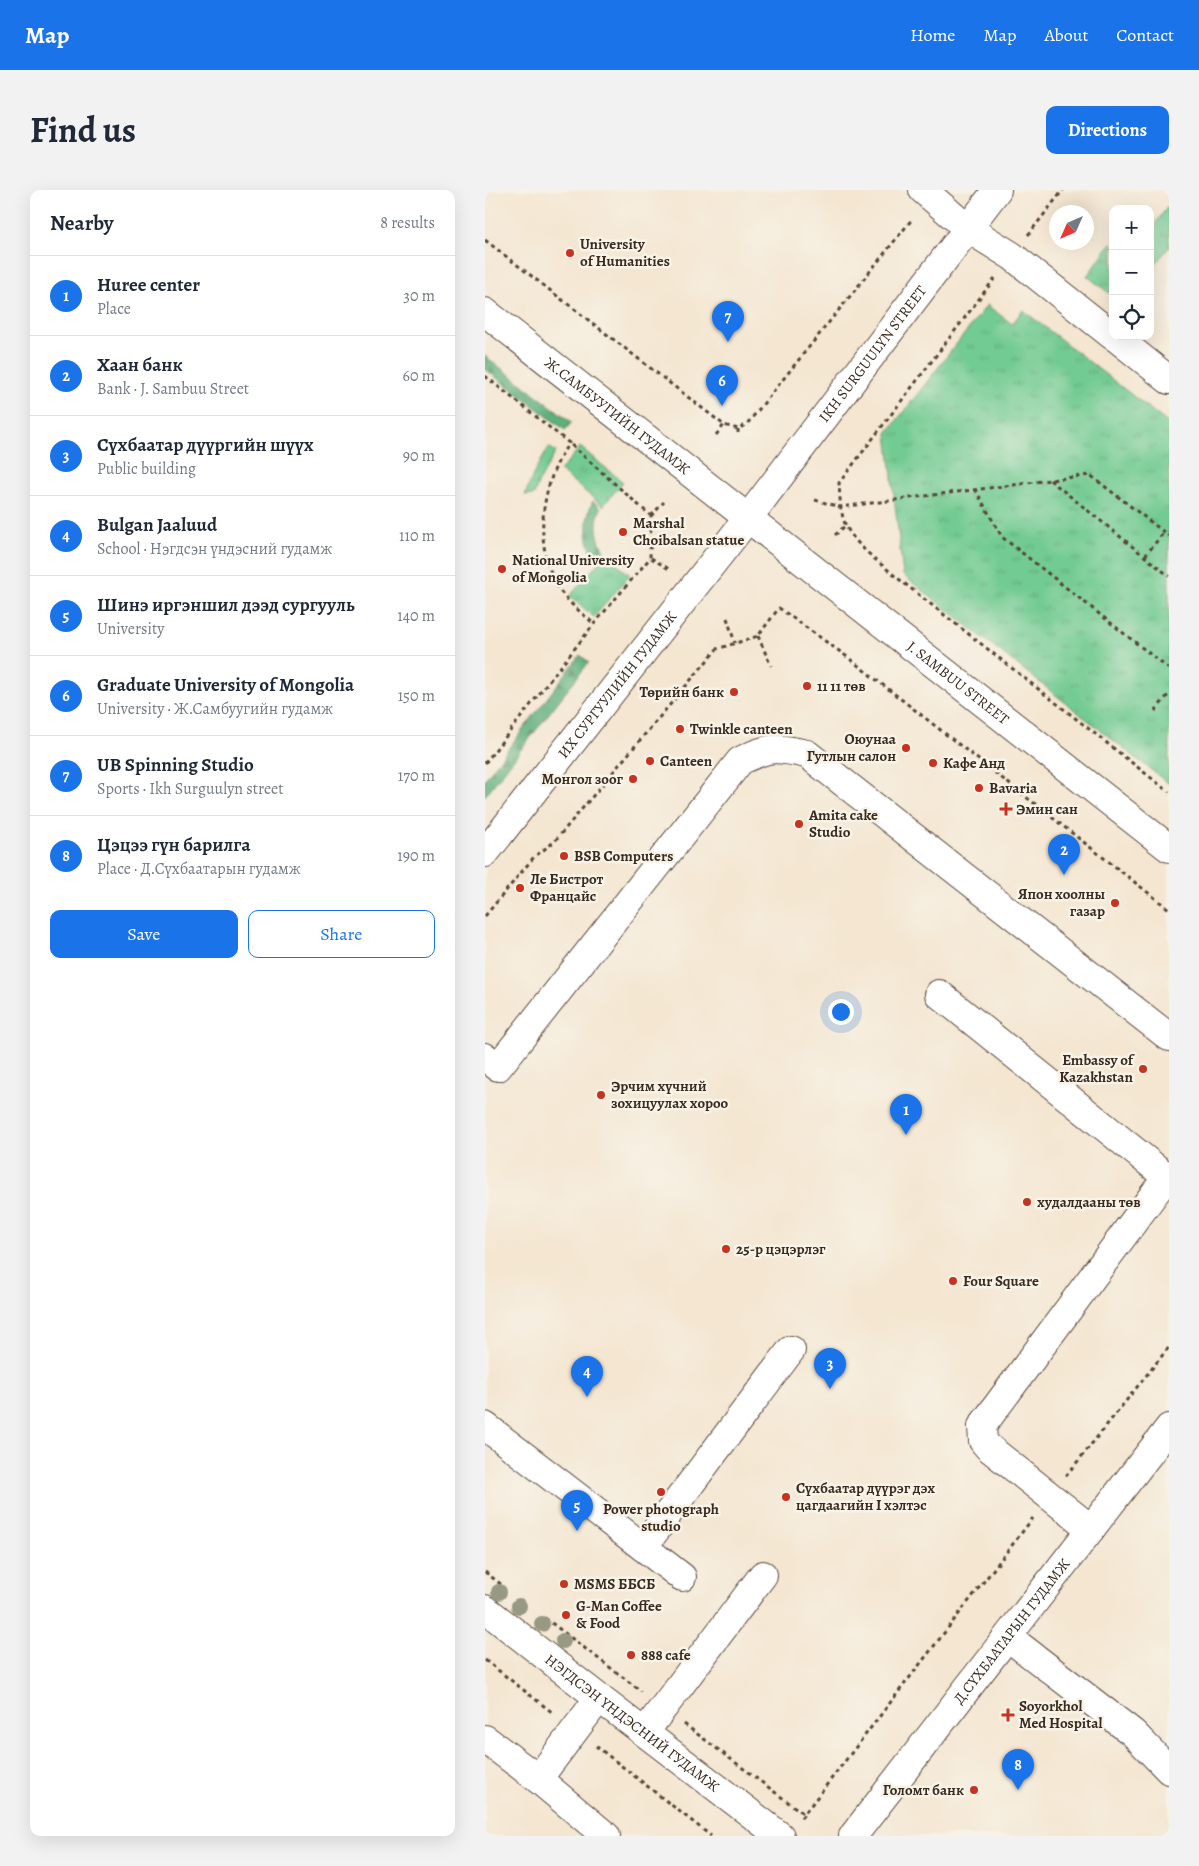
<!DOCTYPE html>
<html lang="en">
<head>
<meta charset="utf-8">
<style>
	:root { --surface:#fff; --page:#f2f2f3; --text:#1f2937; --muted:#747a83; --line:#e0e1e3; --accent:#1a73e8 }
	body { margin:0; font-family:Alegreya,serif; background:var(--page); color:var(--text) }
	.controls { position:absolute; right:15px; top:15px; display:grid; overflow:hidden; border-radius:10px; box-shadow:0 5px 20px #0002 }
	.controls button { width:45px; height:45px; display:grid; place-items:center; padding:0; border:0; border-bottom:1px solid var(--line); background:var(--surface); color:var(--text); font:25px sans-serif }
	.compass { position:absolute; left:564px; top:15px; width:45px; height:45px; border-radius:50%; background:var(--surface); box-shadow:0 5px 20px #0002; rotate:225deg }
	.you { position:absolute; left:355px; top:821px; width:18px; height:18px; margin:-12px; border:4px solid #fff; border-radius:50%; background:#1a73e8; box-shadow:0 0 0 8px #1a73e833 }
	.badge { display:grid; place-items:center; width:32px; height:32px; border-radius:50%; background:var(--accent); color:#fff; font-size:16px; font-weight:700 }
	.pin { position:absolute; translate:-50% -41px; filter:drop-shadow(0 1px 2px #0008) }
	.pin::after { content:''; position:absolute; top:26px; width:18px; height:15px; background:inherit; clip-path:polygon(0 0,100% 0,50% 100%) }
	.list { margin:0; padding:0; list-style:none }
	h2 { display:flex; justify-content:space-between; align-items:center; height:65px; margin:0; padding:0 20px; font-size:21px }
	h2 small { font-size:16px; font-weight:400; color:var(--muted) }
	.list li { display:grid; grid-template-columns:32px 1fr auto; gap:15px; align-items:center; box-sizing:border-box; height:80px; padding:0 20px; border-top:1px solid var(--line) }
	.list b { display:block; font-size:19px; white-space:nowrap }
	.list p { margin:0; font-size:16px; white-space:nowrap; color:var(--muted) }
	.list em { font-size:16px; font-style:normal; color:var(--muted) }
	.actions { display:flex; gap:10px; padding:15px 20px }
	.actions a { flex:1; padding:11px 0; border:1px solid var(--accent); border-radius:10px; text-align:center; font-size:18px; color:var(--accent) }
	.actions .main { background:var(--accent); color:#fff }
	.icon { flex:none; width:28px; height:28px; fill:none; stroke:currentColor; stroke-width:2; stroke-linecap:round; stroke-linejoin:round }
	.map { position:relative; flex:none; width:684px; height:1646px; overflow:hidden; border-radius:10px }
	header { display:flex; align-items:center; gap:30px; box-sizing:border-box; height:70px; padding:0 25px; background:var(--accent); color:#fff }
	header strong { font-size:24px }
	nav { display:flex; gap:28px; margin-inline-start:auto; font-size:18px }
	.intro { display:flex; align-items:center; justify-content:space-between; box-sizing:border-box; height:120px; padding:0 30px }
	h1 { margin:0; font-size:35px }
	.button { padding:12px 22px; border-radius:10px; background:var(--accent); color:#fff; font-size:18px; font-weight:700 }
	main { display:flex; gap:30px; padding:0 30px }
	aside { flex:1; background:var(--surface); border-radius:10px; box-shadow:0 5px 20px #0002 }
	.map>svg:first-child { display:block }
	.grass { fill:url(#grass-tufts); stroke:#567a58 }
	.forest { fill:url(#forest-firs); stroke:#4c6c4d }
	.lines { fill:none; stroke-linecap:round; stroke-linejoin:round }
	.minor-casing { stroke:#574639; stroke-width:30 }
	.major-casing { stroke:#574639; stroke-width:30 }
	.path { stroke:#574639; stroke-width:3; stroke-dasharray:4 4; stroke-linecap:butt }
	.minor { stroke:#fff; stroke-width:28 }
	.major { stroke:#fff; stroke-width:28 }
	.tree { fill:#989982 }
	.poi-dot { fill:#c8321e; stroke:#f7f3e8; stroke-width:2 }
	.labels { text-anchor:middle; stroke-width:5; stroke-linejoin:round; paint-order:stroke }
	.poi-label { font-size:15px; font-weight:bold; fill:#3b2a1e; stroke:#f7f3e8; text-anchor:start }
	.street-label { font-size:15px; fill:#3b2a1e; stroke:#f7f3e8 }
</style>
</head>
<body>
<header>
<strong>Map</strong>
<nav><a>Home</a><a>Map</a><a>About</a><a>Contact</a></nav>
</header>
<div class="intro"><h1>Find us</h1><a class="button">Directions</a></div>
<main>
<aside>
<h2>Nearby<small>8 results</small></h2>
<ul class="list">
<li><span class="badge">1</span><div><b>Huree center</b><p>Place</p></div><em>30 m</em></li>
<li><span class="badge">2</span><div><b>Хаан банк</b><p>Bank · J. Sambuu Street</p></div><em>60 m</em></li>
<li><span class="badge">3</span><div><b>Сүхбаатар дүүргийн шүүх</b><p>Public building</p></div><em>90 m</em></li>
<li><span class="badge">4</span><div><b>Bulgan Jaaluud</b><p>School · Нэгдсэн үндэсний гудамж</p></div><em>110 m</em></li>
<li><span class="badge">5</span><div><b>Шинэ иргэншил дээд сургууль</b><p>University</p></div><em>140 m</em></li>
<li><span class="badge">6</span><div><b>Graduate University of Mongolia</b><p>University · Ж.Самбуугийн гудамж</p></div><em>150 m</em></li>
<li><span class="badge">7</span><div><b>UB Spinning Studio</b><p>Sports · Ikh Surguulyn street</p></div><em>170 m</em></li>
<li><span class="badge">8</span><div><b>Цэцээ гүн барилга</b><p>Place · Д.Сүхбаатарын гудамж</p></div><em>190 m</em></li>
</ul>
<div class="actions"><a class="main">Save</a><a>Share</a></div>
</aside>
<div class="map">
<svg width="684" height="1646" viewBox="0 0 684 1646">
	<defs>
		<pattern id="grass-tufts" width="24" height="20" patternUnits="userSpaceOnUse" patternTransform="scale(1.25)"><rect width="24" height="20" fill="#72cb92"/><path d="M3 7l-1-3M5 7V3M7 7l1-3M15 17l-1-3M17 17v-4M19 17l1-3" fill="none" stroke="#64ae7d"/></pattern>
		<pattern id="forest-firs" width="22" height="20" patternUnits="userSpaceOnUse" patternTransform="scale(1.25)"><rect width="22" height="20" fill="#5daf7c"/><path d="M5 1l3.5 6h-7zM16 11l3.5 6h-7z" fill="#4e8f65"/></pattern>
	</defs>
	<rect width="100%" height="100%" fill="#f7f3e8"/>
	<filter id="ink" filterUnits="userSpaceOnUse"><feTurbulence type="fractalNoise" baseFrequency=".02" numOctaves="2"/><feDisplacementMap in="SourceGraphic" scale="10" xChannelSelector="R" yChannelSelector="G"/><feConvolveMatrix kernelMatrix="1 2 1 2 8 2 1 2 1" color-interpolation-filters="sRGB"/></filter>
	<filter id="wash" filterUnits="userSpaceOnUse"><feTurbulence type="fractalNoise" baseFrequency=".0096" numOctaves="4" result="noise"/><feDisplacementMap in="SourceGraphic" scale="20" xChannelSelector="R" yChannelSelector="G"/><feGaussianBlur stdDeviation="1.12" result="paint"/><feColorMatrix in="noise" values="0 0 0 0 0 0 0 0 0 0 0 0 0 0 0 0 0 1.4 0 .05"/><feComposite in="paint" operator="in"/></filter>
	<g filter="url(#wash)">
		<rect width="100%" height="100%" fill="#f4e6d1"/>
		<path class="grass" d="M684,15V57L668,77L665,75V40Z
			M626,53L628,54V106L602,86Z
			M502,115L527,134L538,120L684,234V594L418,385L402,243Z
			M64,257L71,262L54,291L49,305H40L48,285Z
			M95,257L138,292L118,316L75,281Z
			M121,364L145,385L109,427L85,406Z"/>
		<path class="forest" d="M0,166L87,232L80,240L0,179Z
			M108,311L116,318C109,333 112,349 120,363L112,372C100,353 98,331 108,311Z
			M95,465L104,472L0,606V589Z"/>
	</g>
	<g filter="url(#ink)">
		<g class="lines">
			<defs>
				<g id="minor">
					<path d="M438,0L482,38L527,66L628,146"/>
					<path d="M629,146L684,190"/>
					<path d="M454,804L682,987"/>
					<path d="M0,867L13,877L255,571C284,556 292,557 322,564L684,847"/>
					<path d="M0,1236L197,1387"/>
					<path d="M606,1339L503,1257L498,1251L497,1236L684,984"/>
					<path d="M158,1357L306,1160"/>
					<path id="s1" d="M0,1419L114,1508L295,1646"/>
					<path d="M523,1447L648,1543L684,1580"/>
					<path d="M160,1542L278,1385"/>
					<path d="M0,1549L53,1589L121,1646"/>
					<path d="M53,1589L114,1508"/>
				</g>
				<g id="major">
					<path id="s2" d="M0,122L684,658"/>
					<path id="s3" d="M0,663L263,328L512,0"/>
					<path id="s4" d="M368,1646L684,1238"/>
				</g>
			</defs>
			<use href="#minor" class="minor-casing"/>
			<use href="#major" class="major-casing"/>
			<path class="path" d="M543,45L578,0
				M0,50L239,235L253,239L262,234L428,28
				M510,88L354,293C355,307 355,323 361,336C372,357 393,371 410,386L684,602
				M0,186L84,253C56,293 47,355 74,399C83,413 97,423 109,434
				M253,239V247
				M231,245L239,235
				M565,290L684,386
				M490,299L517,347L684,479
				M330,310L355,317L605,285L684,346
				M166,326L179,312
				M350,345L361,335
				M660,366L679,342
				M166,368L184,379
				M242,428L250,453
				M273,446L286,476
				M670,521L684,504
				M0,573L109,434L165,368L166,326L84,253
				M0,726L49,667L69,652L232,459L273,446L294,418L361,466L684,719
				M581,1286L684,1157
				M0,1382L17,1395
				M60,1428L156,1501
				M0,1470L68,1523
				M199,1534L319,1624
				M111,1556L226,1646
				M316,1628L548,1328"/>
			<use href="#minor" class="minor"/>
			<use href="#major" class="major"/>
		</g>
		<g class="tree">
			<circle cx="14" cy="1402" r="8"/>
			<circle cx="34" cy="1416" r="8"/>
			<circle cx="57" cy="1434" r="8"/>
			<circle cx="78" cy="1451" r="8"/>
		</g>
	</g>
	<g class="poi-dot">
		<circle cx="85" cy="63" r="5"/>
		<circle cx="138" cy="342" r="5"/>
		<circle cx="17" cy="379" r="5"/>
		<circle cx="322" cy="496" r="5"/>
		<circle cx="249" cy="502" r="5"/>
		<circle cx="195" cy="539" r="5"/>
		<circle cx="421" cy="558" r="5"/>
		<circle cx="165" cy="571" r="5"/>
		<circle cx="448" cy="573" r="5"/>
		<circle cx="148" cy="589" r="5"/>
		<circle cx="494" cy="598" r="5"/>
		<path d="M518.5 611.5h5v5h5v5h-5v5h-5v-5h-5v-5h5z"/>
		<circle cx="314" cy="634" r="5"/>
		<circle cx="79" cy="666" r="5"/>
		<circle cx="35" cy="698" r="5"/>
		<circle cx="630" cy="713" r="5"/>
		<circle cx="658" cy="879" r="5"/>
		<circle cx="116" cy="905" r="5"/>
		<circle cx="542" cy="1012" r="5"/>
		<circle cx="241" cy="1059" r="5"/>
		<circle cx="468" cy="1091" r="5"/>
		<circle cx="176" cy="1302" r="5"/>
		<circle cx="301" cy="1307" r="5"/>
		<circle cx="79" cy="1394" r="5"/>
		<circle cx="81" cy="1425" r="5"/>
		<circle cx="146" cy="1465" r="5"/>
		<path d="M520.5 1517.5h5v5h5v5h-5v5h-5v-5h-5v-5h5z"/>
		<circle cx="489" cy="1600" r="5"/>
	</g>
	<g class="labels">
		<g class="poi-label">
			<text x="95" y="59">University<tspan x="95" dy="17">of Humanities</tspan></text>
			<text x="148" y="338">Marshal<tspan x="148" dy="17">Choibalsan statue</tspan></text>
			<text x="27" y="375">National University<tspan x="27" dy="17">of Mongolia</tspan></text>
			<text x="332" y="501">11 11 төв</text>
			<text x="239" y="507" text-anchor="end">Төрийн банк</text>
			<text x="205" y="544">Twinkle canteen</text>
			<text x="411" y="554" text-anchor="end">Оюунаа<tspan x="411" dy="17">Гутлын салон</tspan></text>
			<text x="175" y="576">Canteen</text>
			<text x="458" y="578">Кафе Анд</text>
			<text x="138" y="594" text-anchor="end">Монгол зоог</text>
			<text x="504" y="603">Bavaria</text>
			<text x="531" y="624">Эмин сан</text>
			<text x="324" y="630">Amita cake<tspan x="324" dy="17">Studio</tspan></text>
			<text x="89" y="671">BSB Computers</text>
			<text x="45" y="694">Ле Бистрот<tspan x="45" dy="17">Францайс</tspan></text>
			<text x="620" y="709" text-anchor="end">Япон хоолны<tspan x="620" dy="17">газар</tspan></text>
			<text x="648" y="875" text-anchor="end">Embassy of<tspan x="648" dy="17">Kazakhstan</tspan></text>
			<text x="126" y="901">Эрчим хүчний<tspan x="126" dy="17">зохицуулах хороо</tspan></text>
			<text x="552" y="1017">худалдааны төв</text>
			<text x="251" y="1064">25-р цэцэрлэг</text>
			<text x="478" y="1096">Four Square</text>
			<text x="311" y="1303">Сүхбаатар дүүрэг дэх<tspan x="311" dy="17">цагдаагийн I хэлтэс</tspan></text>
			<text x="176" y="1324" text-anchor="middle">Power photograph<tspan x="176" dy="17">studio</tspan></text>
			<text x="89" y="1399">MSMS ББСБ</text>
			<text x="91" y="1421">G-Man Coffee<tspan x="91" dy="17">&amp; Food</tspan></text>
			<text x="156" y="1470">888 cafe</text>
			<text x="534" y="1521">Soyorkhol<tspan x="534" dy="17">Med Hospital</tspan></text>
			<text x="479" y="1605" text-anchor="end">Голомт банк</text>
		</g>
		<g class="street-label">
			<text dy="5" stroke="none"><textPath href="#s3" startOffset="632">IKH SURGUULYN STREET</textPath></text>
			<text dy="5" stroke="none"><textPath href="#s2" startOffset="168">Ж.САМБУУГИЙН ГУДАМЖ</textPath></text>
			<text dy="5" stroke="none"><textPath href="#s2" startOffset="601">J. SAMBUU STREET</textPath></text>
			<text dy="5" stroke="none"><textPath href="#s3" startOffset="214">ИХ СУРГУУЛИЙН ГУДАМЖ</textPath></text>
			<text dy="5" stroke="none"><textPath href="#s4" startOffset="259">Д.СҮХБААТАРЫН ГУДАМЖ</textPath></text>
			<text dy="5" stroke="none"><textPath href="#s1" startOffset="186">НЭГДСЭН ҮНДЭСНИЙ ГУДАМЖ</textPath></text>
		</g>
	</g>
</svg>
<div class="controls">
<button>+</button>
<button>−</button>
<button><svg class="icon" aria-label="locate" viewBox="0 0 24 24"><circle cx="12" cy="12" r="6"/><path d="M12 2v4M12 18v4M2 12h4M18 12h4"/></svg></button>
</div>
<svg class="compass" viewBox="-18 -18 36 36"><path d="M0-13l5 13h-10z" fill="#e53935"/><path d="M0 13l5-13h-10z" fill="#747a83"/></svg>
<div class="you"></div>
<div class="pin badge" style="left:421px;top:945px">1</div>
<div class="pin badge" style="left:579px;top:685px">2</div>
<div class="pin badge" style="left:345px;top:1199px">3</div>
<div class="pin badge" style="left:102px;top:1207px">4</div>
<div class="pin badge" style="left:92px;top:1341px">5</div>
<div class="pin badge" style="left:237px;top:216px">6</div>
<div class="pin badge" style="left:243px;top:152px">7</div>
<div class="pin badge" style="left:533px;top:1600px">8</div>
</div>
</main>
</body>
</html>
